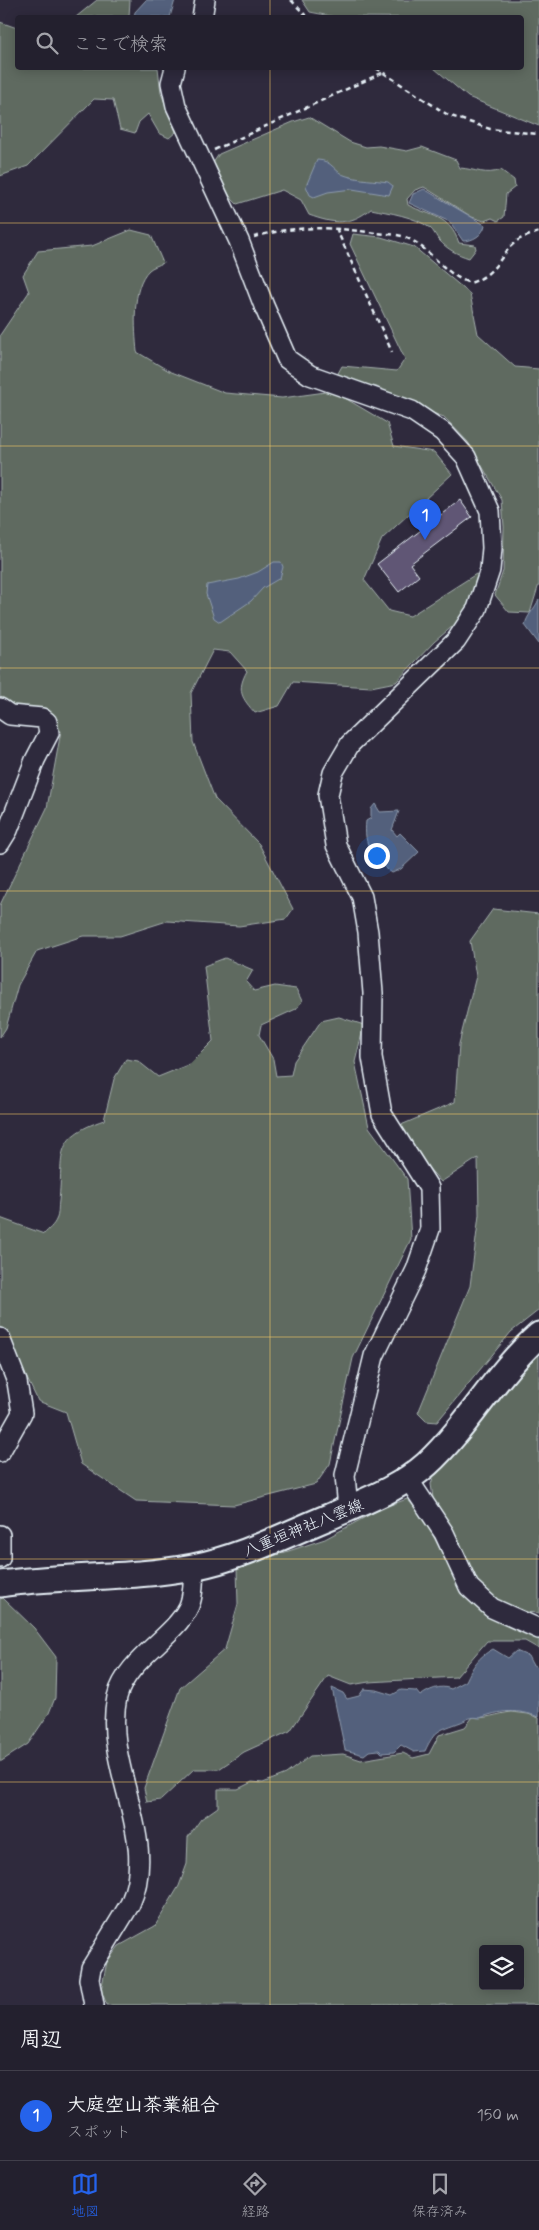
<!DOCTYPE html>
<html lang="ja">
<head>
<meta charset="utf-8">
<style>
	:root { --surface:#23202e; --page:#2b2836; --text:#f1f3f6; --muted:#a3a3aa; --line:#403e4a; --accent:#2563eb }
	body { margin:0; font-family:Mynerve,"Klee One",sans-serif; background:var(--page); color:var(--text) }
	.controls { position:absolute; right:15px; bottom:15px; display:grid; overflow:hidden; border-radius:5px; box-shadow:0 2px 12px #0003 }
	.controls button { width:45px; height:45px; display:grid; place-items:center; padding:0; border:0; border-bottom:1px solid var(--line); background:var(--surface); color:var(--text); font:25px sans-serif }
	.you { position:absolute; left:376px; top:855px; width:18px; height:18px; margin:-12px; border:4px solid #fff; border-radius:50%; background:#1a73e8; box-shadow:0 0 0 8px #1a73e833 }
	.badge { display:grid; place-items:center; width:32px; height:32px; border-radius:50%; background:var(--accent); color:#fff; font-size:16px; font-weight:700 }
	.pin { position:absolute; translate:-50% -41px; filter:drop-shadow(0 1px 2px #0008) }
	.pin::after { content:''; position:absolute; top:26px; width:18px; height:15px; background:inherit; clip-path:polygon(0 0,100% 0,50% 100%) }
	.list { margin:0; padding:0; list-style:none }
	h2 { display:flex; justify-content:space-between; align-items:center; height:65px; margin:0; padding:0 20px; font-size:21px }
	h2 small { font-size:16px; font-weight:400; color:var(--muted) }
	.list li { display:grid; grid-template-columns:32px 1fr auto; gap:15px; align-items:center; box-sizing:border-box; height:90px; padding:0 20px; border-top:1px solid var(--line) }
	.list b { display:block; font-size:19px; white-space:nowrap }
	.list p { margin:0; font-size:16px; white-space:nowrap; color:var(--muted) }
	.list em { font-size:16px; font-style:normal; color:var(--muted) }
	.icon { flex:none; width:28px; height:28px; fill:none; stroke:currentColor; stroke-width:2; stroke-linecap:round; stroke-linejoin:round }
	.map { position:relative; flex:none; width:539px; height:2005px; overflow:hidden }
	.search { position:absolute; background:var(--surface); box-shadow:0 2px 12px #0003; left:15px; right:15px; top:15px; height:55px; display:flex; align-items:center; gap:12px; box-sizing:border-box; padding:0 18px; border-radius:5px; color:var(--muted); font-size:19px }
	.sheet { height:155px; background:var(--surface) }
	nav { display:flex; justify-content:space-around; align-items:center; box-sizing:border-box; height:70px; border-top:1px solid var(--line); background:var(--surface); font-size:14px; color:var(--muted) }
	nav a { display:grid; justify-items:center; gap:2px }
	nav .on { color:var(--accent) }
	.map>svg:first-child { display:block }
	.green { fill:#5f6b60; stroke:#a4aeac; fill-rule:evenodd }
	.water { fill:#52617c; stroke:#8e9bae }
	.building { fill:#615774; stroke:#e8f1f8 }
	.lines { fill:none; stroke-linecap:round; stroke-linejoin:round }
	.minor-casing { stroke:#e8f1f8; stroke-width:22 }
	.major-casing { stroke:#e8f1f8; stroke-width:29 }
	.path { stroke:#e8f1f8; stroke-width:2.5; stroke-dasharray:5 4; stroke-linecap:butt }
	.minor { stroke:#2f2a3d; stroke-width:19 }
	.major { stroke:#2f2a3d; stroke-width:25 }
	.grid { fill:none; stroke:#ffd166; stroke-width:1; stroke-opacity:0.55 }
	.labels { text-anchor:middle; stroke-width:4.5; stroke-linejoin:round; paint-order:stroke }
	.street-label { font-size:16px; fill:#e8f1f8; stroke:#2f2a3d }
</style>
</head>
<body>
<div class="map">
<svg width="539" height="2005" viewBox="0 0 539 2005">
	<rect width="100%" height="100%" fill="#2f2a3d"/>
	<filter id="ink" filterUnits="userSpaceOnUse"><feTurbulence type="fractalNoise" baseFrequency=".02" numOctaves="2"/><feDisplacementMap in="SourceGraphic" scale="10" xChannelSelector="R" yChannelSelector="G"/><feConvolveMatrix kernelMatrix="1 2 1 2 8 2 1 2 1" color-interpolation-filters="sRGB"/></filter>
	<g filter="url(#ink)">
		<path class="green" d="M97,0H130L129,17H76Z
			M302,0H539V126L468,97L434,68H522V18L335,17L310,12Z
			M0,22L17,28L18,68H158L161,93L176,132L169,138L159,133L148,114L139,122L135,133L120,129L113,100L94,99L28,166L0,176Z
			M309,117L350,142L366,147L379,146L407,151L422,147L456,160L460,168C475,169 486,176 501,170L514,180L515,187L506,194L504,217L498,221L492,218L484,221L472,217L424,187L415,190L407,199L408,205C432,217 449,215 459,243L475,245L476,249L469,258C457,254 448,250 439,240C436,237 434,231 430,228C414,216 390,213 371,209C349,226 334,224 309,215L301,200L282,190L237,204C225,194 221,176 213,163L219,154L293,122Z
			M131,230L151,235L163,263C159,265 152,267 149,270C131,287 135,330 137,352L169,371L225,393L282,398L333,391L387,423L394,446L434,452L452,474L382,539L364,580L389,611L410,616L476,574L481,577L473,598L460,620L434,642L396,682L371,687L293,682L279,706L255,713C242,698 236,691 247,671L230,652L213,650L191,693L193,742L215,799L259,844L293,909L286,919L239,926L167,921L120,936H83L37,951L18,985L6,1028L0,1037V905L47,808L61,731L41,709L16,712L0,700V335L29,292L23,275L38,251L92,246Z
			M353,234L381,237L414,247L470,294L478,334L515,367L539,369V584L530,613L509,612L495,595L503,571L504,527L502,500L468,442L444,417L395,400L377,387L354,382L337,375L342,366L397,371L405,359L350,244Z
			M493,909L539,914V1310L511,1332L437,1422L426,1421L418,1413L470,1286L479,1215L478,1158L441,1182L418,1156L401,1125L455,1102L459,1044L476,976L470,941Z
			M225,958L253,970L246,982L254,991L275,986L296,989L302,1001L296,1009L261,1025L259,1035L273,1059L276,1076L291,1075L294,1061L321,1021L339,1017L364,1025L355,1062L369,1127L407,1179L411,1239L353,1358L330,1464L316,1484L234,1505L136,1501L81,1464L66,1412L38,1401L22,1368L0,1360V1218L44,1234C48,1230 54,1225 56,1220C59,1215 58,1206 59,1201C64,1155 51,1138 104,1120L114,1079L126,1059L138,1061L158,1077L190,1064L213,1041L204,966Z
			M539,1355V1613L524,1612L497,1603L476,1582L461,1548L434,1505L431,1484L437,1465L512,1381Z
			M407,1499L423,1516L463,1594L539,1633V1649L525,1641H487L456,1677L369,1682L351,1685L328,1676L290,1731L244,1752L219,1769H194L161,1800L147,1802L144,1788L180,1688L225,1649L238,1604L237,1568L325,1539L382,1508Z
			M3,1598L34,1628L56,1657L55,1698L49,1713L28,1744L0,1762V1599Z
			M512,1712L528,1714L539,1718V2005H107L101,1990L107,1962L119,1946L155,1926L179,1886L187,1864L188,1837L201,1819L218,1807V1789H238L252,1782L263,1783L286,1774L310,1756L343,1754L361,1760L403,1753L413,1758L429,1754L439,1735L465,1727L473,1717C483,1720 499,1713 512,1712ZM483,1949H520V1986H483Z"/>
		<path class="water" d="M146,0H175L170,17H134L135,12Z
			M317,160C333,160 334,173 347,176C360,180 375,180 388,182L393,186L389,195L352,189L328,192L314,197L310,195L306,186Z
			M424,189L485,225C483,235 473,241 463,241L450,222L409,203L413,194Z
			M274,562H281L283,567L280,578L263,588L251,601L220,622L214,618L206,594L207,585L239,579L258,572Z
			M539,599V644L525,625C527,615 535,609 539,599Z
			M375,804L380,812L399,811L392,830L397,836L400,833L419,852L401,869L392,873C373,859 363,846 366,821L371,818V809Z
			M493,1649L508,1658L516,1651L528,1656L532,1664L539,1669V1717C518,1709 500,1710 480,1718C471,1716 468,1719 461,1722C440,1730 435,1729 425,1751L414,1752L401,1745L394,1752L382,1753L379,1750L369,1751L364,1755L345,1750L332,1688L343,1693L347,1699L359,1696L364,1689L376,1690L392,1695L401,1690L416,1691L420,1696C429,1690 440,1684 451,1689L466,1681C473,1666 478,1657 493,1649Z"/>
		<path class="building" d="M460,500L472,517L410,564L419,576L399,592L377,564Z"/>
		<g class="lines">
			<defs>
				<path id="minor" d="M202,18L205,0
					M175,68L171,83L176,106L239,241L264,306L287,359L310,375L412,411L443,432L466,457L490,511L492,548L490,570L477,609L456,641L350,744L333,773L328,795L336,845L362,897L368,932L373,993L372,1057L382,1114L429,1188L430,1229L416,1270L374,1356L345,1475L348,1509
					M0,708L10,715L42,718L47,722L49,733L35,760L8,830L0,843
					M0,1338L17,1382L22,1413L0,1452
					M408,1479L444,1533L469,1587L492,1608L539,1629
					M0,1535V1558
					M94,2005L89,1979L91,1968L130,1904C160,1836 102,1767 117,1697C126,1660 173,1638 188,1608C194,1597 193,1579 194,1567"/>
				<path id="major" d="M0,1584C64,1575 129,1579 193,1567C240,1558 287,1534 331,1516C365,1501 399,1489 427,1464C469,1425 495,1374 539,1335"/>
			</defs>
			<use href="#minor" class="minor-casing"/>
			<use href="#major" class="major-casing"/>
			<path class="path" d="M291,0L308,18
				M376,68L448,115L490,129L539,134
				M214,150L384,72
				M336,228L392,352
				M254,237C295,225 333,227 375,233C384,234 396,234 405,237C430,247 444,275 470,283C499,274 501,250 520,239C526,236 533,234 539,232"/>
			<use href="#minor" class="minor"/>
			<use href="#major" class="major"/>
		</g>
	</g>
	<path class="grid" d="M270,0V18M270,68V2005M0,223H539M0,446H539M0,668H539M0,891H539M0,1114H539M0,1337H539M0,1559H539M0,1782H539"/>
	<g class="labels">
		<g class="street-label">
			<text transform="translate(303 1527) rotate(-22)" y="6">八重垣神社八雲線</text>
		</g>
	</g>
</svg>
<div class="controls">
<button><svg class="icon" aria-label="layers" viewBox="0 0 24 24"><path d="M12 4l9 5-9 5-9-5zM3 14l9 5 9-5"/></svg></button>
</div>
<div class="you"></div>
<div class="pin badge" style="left:425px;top:540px">1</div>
<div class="search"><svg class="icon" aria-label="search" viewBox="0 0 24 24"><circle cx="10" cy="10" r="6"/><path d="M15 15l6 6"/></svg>ここで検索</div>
</div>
<section class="sheet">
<h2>周辺<small></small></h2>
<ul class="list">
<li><span class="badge">1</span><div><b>大庭空山茶業組合</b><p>スポット</p></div><em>150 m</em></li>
</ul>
</section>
<nav>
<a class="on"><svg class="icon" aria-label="map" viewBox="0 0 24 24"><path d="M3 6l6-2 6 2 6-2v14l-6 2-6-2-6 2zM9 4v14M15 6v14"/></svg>地図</a>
<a><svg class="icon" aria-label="directions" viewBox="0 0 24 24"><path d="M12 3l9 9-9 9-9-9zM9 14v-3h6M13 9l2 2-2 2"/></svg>経路</a>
<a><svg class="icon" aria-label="saved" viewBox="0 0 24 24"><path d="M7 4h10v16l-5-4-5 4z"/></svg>保存済み</a>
</nav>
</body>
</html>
